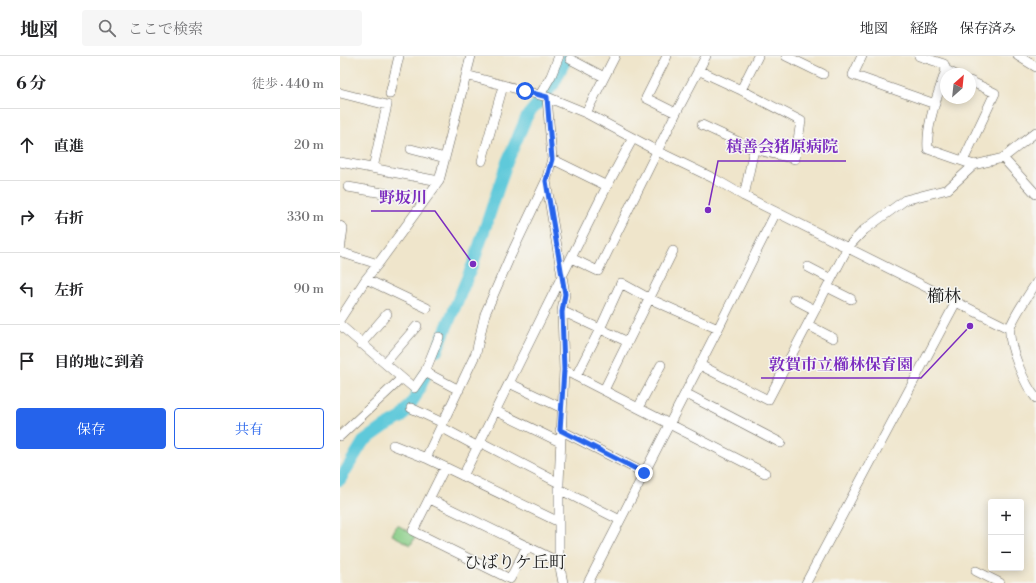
<!DOCTYPE html>
<html lang="ja">
<head>
<meta charset="utf-8">
<style>
	:root { --surface:#fff; --page:#f6f6f6; --text:#202124; --muted:#757577; --line:#e0e0e0; --accent:#2563eb }
	body { margin:0; font-family:"Libre Bodoni","Noto Serif JP",serif; background:var(--page); color:var(--text) }
	.controls { position:absolute; right:12px; bottom:12px; display:grid; overflow:hidden; border-radius:4px; box-shadow:0 2px 10px #0003 }
	.controls button { width:36px; height:36px; display:grid; place-items:center; padding:0; border:0; border-bottom:1px solid var(--line); background:var(--surface); color:var(--text); font:20px sans-serif }
	.compass { position:absolute; left:600px; top:12px; width:36px; height:36px; border-radius:50%; background:var(--surface); box-shadow:0 2px 10px #0003; rotate:27deg }
	.stop { position:absolute; width:12px; height:12px; margin:-9px; border:3px solid #2563eb; border-radius:50%; background:#fff }
	.stop.end { background:#2563eb; border-color:#fff; box-shadow:0 1px 4px #0008 }
	.list { margin:0; padding:0; list-style:none }
	h2 { display:flex; justify-content:space-between; align-items:center; height:52px; margin:0; padding:0 16px; font-size:17px }
	h2 small { font-size:13px; font-weight:400; color:var(--muted) }
	.list li { display:grid; grid-template-columns:26px 1fr auto; gap:12px; align-items:center; box-sizing:border-box; height:72px; padding:0 16px; border-top:1px solid var(--line) }
	.list b { display:block; font-size:15px; white-space:nowrap }
	.list em { font-size:13px; font-style:normal; color:var(--muted) }
	.actions { display:flex; gap:8px; padding:12px 16px }
	.actions a { flex:1; padding:9px 0; border:1px solid var(--accent); border-radius:4px; text-align:center; font-size:14px; color:var(--accent) }
	.actions .main { background:var(--accent); color:#fff }
	.icon { flex:none; width:22px; height:22px; fill:none; stroke:currentColor; stroke-width:2; stroke-linecap:round; stroke-linejoin:round }
	.map { position:relative; flex:none; width:696px; height:527px; overflow:hidden }
	header { display:flex; align-items:center; gap:24px; box-sizing:border-box; height:56px; padding:0 20px; background:var(--surface); border-bottom:1px solid var(--line) }
	header strong { font-size:19px }
	nav { display:flex; gap:22px; margin-inline-start:auto; font-size:14px }
	.search { width:280px; height:36px; background:var(--page); display:flex; align-items:center; gap:10px; box-sizing:border-box; padding:0 14px; border-radius:4px; color:var(--muted); font-size:15px }
	main { display:flex }
	aside { flex:1; background:var(--surface) }
	.map>svg:first-child { display:block }
	.green { fill:#8ace88; stroke:#537552 }
	.lines { fill:none; stroke-linecap:round; stroke-linejoin:round }
	.river { stroke:#5fc9da; stroke-width:12 }
	.minor-casing { stroke:#666259; stroke-width:10 }
	.minor { stroke:#fff; stroke-width:9 }
	.route { stroke:#2563eb; stroke-width:5 }
	.labels { text-anchor:middle; stroke-width:3; stroke-linejoin:round; paint-order:stroke }
	.quarter-label { font-size:17px; fill:#1c1c1c; stroke:#f6f6f2 }
	.leader { fill:none; stroke:#7b2cbf; stroke-width:1.5 }
	.callout-dot { fill:#7b2cbf; stroke:#f6f6f2; stroke-width:1.5 }
	.callout-label { font-size:16px; text-anchor:middle; font-weight:bold; fill:#7b2cbf; stroke:#f6f6f2; stroke-width:3; stroke-linejoin:round; paint-order:stroke }
</style>
</head>
<body>
<header>
<strong>地図</strong>
<div class="search"><svg class="icon" aria-label="search" viewBox="0 0 24 24"><circle cx="10" cy="10" r="6"/><path d="M15 15l6 6"/></svg>ここで検索</div>
<nav><a>地図</a><a>経路</a><a>保存済み</a></nav>
</header>
<main>
<aside>
<h2>6 分<small>徒歩 · 440 m</small></h2>
<ul class="list">
<li><svg class="icon" aria-label="ahead" viewBox="0 0 24 24"><path d="M12 20V5M6 11l6-6 6 6"/></svg><div><b>直進</b></div><em>20 m</em></li>
<li><svg class="icon" aria-label="right" viewBox="0 0 24 24"><path d="M7 20v-9h11M14 6l5 5-5 5"/></svg><div><b>右折</b></div><em>330 m</em></li>
<li><svg class="icon" aria-label="left" viewBox="0 0 24 24"><path d="M17 20v-9H6M10 6l-5 5 5 5"/></svg><div><b>左折</b></div><em>90 m</em></li>
<li><svg class="icon" aria-label="arrive" viewBox="0 0 24 24"><path d="M6 21V4h12l-3 4 3 4H6"/></svg><div><b>目的地に到着</b></div></li>
</ul>
<div class="actions"><a class="main">保存</a><a>共有</a></div>
</aside>
<div class="map">
<svg width="696" height="527" viewBox="0 0 696 527">
	<rect width="100%" height="100%" fill="#f6f6f2"/>
	<filter id="ink" filterUnits="userSpaceOnUse"><feTurbulence type="fractalNoise" baseFrequency=".025" numOctaves="2"/><feDisplacementMap in="SourceGraphic" scale="8" xChannelSelector="R" yChannelSelector="G"/><feConvolveMatrix kernelMatrix="1 2 1 2 8 2 1 2 1" color-interpolation-filters="sRGB"/></filter>
	<filter id="wash" filterUnits="userSpaceOnUse"><feTurbulence type="fractalNoise" baseFrequency=".012" numOctaves="4" result="noise"/><feDisplacementMap in="SourceGraphic" scale="16" xChannelSelector="R" yChannelSelector="G"/><feGaussianBlur stdDeviation="0.9" result="paint"/><feColorMatrix in="noise" values="0 0 0 0 0 0 0 0 0 0 0 0 0 0 0 0 0 1.4 0 .05"/><feComposite in="paint" operator="in"/></filter>
	<g filter="url(#wash)">
		<rect width="100%" height="100%" fill="#efe5cb"/>
		<path class="green" d="M57,469L76,479L71,489L52,479Z"/>
		<g class="lines">
			<path class="river" d="M97,294L133,208L167,106L187,60L214,28L222,11L228,0
				M0,424L23,386L44,371L62,361L76,340L86,318"/>
		</g>
	</g>
	<g filter="url(#ink)">
		<g class="lines">
			<defs>
				<path id="minor" d="M327,0L306,42L336,57
					M446,0L483,18
					M522,0L513,19L595,48
					M579,0L604,8L606,14
					M678,0L696,11
					M230,3L264,21
					M358,14L401,34L461,65L455,103L414,93L362,69
					M614,18L606,14C598,39 586,67 588,93L634,109
					M126,19L207,41L246,57L317,95L373,122L404,140L670,273
					M401,34L418,0
					M0,37L47,49L33,112
					M50,38L59,0
					M200,39L211,20L219,0
					M246,57L275,0
					M71,93L105,102
					M663,102L696,138
					M212,103L267,130L293,82
					M142,105L163,30
					M623,105L655,37L630,25
					M0,106L99,125
					M206,125L225,238L222,255L224,314L219,427V506L223,527
					M8,131L84,144
					M404,140L414,93
					M0,170L3,172L0,195
					M0,195L9,199L38,208
					M231,202L267,130
					M468,211L491,223
					M26,223L87,252
					M696,227C690,237 671,264 670,273C668,289 685,330 696,342
					M487,231L511,243
					M454,243L475,254
					M222,255L288,286
					M0,263L26,223L38,208L99,125L131,0
					M0,269L62,322L0,380
					M468,269L493,282
					M21,288L47,258
					M45,307L77,270
					M360,309L428,344L508,191L524,174L565,144L608,133L634,109L663,102L696,76
					M224,314L425,417
					M85,316L119,334
					M236,320L260,273L281,227L310,243L378,273
					M62,322L74,332L85,316L99,281
					M169,327L222,352
					M264,334L333,195
					M345,337L441,387
					M71,352L103,367
					M298,352L321,309
					M156,355L220,386
					M101,371L138,391
					M220,374L304,417
					M140,386L219,427
					M53,389L86,402L219,466
					M86,402L136,297L145,258L169,203L206,125L212,103L207,41
					M105,411L73,475L170,523L187,490
					M123,420L231,202L258,215L336,57L366,0
					M219,433L280,464
					M90,443L219,506
					M636,515L660,527
					M248,527L378,273L436,156
					M466,527L616,246"/>
			</defs>
			<use href="#minor" class="minor-casing"/>
			<use href="#minor" class="minor"/>
		</g>
	</g>
	<g class="lines" filter="url(#ink)">
		<path class="route" d="M185,35L207,41L212,103L206,125L225,238L222,256L224,314L220,374L304,417"/>
	</g>
	<g class="labels">
		<g class="quarter-label">
			<text x="604" y="246">櫛林</text>
			<text x="175" y="512">ひばりケ丘町</text>
		</g>
	</g>
	<path class="leader" d="M368 154L378 105H506M133 208L95 155H31M630 270L581 322H421"/>
	<g class="callout-dot">
		<circle cx="368" cy="154" r="4"/>
		<circle cx="133" cy="208" r="4"/>
		<circle cx="630" cy="270" r="4"/>
	</g>
	<g class="callout-label">
		<text x="442" y="96">積善会猪原病院</text>
		<text x="63" y="147">野坂川</text>
		<text x="501" y="314">敦賀市立櫛林保育園</text>
	</g>
</svg>
<div class="controls">
<button>+</button>
<button>−</button>
</div>
<svg class="compass" viewBox="-18 -18 36 36"><path d="M0-13l5 13h-10z" fill="#e53935"/><path d="M0 13l5-13h-10z" fill="#757577"/></svg>
<div class="stop" style="left:185px;top:35px"></div>
<div class="stop end" style="left:304px;top:417px"></div>
</div>
</main>
</body>
</html>
